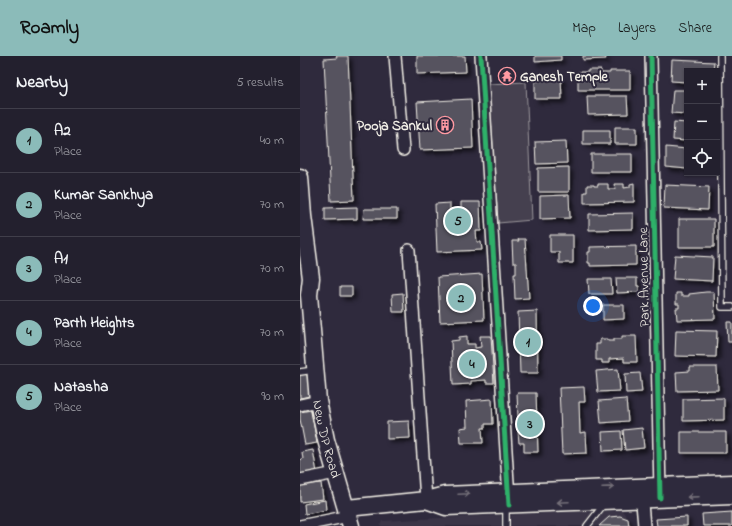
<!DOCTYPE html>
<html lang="en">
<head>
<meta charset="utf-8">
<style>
	:root { --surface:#23202e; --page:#2f2d3a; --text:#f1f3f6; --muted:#a3a3aa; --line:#403e4a; --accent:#8bbbb9 }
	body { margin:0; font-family:"Indie Flower",sans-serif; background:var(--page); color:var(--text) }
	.controls { position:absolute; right:12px; top:12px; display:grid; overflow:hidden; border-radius:0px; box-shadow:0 1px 3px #0004 }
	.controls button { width:36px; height:36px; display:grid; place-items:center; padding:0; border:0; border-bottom:1px solid var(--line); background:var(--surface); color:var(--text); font:20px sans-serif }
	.you { position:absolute; left:293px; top:250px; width:14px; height:14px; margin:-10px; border:3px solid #fff; border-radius:50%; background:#1a73e8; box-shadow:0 0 0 6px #1a73e833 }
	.badge { display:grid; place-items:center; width:26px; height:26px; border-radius:50%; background:var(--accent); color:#111; font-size:13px; font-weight:700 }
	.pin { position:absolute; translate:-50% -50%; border:2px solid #fff; box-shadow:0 1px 4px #0006 }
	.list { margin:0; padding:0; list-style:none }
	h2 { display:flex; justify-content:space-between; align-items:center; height:52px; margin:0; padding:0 16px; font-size:17px }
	h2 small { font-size:13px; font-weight:400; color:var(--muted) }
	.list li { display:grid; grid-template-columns:26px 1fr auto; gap:12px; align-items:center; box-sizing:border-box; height:64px; padding:0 16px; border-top:1px solid var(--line) }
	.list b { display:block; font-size:15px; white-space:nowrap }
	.list p { margin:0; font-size:13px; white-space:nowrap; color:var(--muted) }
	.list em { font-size:13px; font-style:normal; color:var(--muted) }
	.icon { flex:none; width:22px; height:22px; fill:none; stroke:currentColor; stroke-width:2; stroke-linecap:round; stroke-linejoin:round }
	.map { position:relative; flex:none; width:432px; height:470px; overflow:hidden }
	header { display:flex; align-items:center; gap:24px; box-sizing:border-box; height:56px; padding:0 20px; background:var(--accent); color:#111 }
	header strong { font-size:19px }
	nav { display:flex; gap:22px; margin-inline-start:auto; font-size:14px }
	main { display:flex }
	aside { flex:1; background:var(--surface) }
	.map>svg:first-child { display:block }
	.built { fill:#3b3647 }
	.green { fill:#454050; stroke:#9c989c }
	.building { fill:#56525f; stroke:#f4f1e8; filter:url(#shadow) }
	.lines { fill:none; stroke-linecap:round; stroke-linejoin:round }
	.lane-casing { stroke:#f4f1e8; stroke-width:8 }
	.street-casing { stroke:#f4f1e8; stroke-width:14 }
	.secondary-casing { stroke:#f4f1e8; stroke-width:19 }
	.lane { stroke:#2f2a3d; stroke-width:5.5 }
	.street { stroke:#2f2a3d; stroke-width:11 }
	.secondary { stroke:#2f2a3d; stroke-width:16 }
	.cycleway-casing { stroke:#2f2a3d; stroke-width:8 }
	.cycleway { stroke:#2db169; stroke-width:5 }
	.oneway { stroke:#747079 }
	.labels { text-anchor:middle; stroke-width:4; stroke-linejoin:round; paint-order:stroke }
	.poi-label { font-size:14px; font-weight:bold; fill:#f4f1e8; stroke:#2f2a3d; text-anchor:start }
	.street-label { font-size:14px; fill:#f4f1e8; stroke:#2f2a3d }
</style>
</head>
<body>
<header>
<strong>Roamly</strong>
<nav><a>Map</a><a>Layers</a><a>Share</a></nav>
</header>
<main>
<aside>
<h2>Nearby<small>5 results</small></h2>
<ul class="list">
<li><span class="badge">1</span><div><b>A2</b><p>Place</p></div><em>40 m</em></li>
<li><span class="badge">2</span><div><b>Kumar Sankhya</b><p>Place</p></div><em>70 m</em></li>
<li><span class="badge">3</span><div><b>A1</b><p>Place</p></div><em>70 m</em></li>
<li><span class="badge">4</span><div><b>Parth Heights</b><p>Place</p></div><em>70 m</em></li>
<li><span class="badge">5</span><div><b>Natasha</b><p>Place</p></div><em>90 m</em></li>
</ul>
</aside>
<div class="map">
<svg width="432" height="470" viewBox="0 0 432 470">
	<defs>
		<filter id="shadow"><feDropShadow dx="3.5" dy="3.5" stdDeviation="2" flood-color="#0009"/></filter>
	</defs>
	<rect width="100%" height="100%" fill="#2f2a3d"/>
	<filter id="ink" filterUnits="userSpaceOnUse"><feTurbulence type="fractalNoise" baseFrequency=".025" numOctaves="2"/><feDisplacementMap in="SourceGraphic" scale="8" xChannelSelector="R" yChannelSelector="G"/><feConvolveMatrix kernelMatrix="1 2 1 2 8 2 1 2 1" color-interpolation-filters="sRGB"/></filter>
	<g filter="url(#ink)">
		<path class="built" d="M321,453L333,470H80L82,465Z"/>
		<path class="green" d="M226,26L232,164L198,167L189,28Z"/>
		<path class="building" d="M36,0H48L54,144L31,145L24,3L37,2Z
			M117,0H165L166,16L117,18Z
			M235,0H261V4L235,6Z
			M283,0H305L306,3L283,4Z
			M372,4L414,6L413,15H387V26L371,25Z
			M288,14H301V17H310V15H330V34H278V16H288Z
			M251,21H261L262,43H235V25L251,24Z
			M373,34H387V58L371,57Z
			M287,40H327L328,58L288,59Z
			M171,43L173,92L120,94L117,46Z
			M374,66L387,67V85L373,84Z
			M315,71H337V88H315Z
			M283,74H310V88H283Z
			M266,85L267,107L236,108L235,86Z
			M366,91L387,93V113L366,111Z
			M291,98H332V116H291Z
			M269,111V136H238V112Z
			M334,127V146L284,147V136H287V129H294V130H298V128H308V133H315L314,128H324V132L330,131V128Z
			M365,129L409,131L408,154L364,152Z
			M269,139L270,162L240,163V140Z
			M161,146H180L181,175H176L177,186H181L182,194L137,196L135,148L150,147V154H161Z
			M57,151V163L25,164V152Z
			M64,153H97V163H63Z
			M333,157V173L289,174V158Z
			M379,163H414V191H379Z
			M250,179H273V207H259V196H250Z
			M218,183H225L229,242L215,243L214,218H216V207H213L212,185H219Z
			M336,190V209L290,210V207H288V196H290V191Z
			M375,199L413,201L412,225L373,223Z
			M182,218L184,264L140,266L138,221Z
			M316,222H337V230H339V236L317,237Z
			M288,223H311L312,238H289Z
			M40,231H52V240H40Z
			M406,236H414L415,263L377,264L376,252H379V248H376V237H381V240H389V238Z
			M103,237L104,256H93L92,238Z
			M303,249H324V263L303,264Z
			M237,255L238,317H220L218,256Z
			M427,266H432V286H428Z
			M376,274L417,275L416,301L375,300Z
			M167,280V288H175V292L181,291L180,280H191L194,327H186V324L171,325V328L153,329L151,285L159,284V281Z
			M322,280H336L337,306H324V302L309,303V307H302V304H296V288H300V283H307L308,285H314V283H322Z
			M390,311H417L418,334L377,335L376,316L390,315Z
			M318,313L320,335L298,336L296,315Z
			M340,317L342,336L326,337L325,318Z
			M7,318L10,340L0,342V319Z
			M284,331L285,346H279L280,377L286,376L287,397L262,398L259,332Z
			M217,337H236L238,396H224V387H219L218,375H223V361H218Z
			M424,342V364L383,365V343Z
			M192,343L193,368H185V372H182L183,387H161L160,372L167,371L166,345Z
			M326,343L328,365L301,367L299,345Z
			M11,354L17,387L5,389L0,363V356Z
			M109,365L110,382L87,383V366Z
			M342,372L344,392L325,394L323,374Z
			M321,375L322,394L303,395L302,376Z
			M381,376H426V397H381Z
			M13,394L17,417L0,420V404L3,403L2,396Z
			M21,427L23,443L0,446V429Z
			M25,444L26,454L5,458L4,448Z
			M432,456V470H403L402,458Z
			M320,460L328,463L329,470H299L309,461Z
			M387,461V470H357L356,463Z"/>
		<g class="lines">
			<defs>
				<path id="lane" d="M420,0L422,251H432
					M0,316L14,314
					M206,450V470
					M287,470L304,448"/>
				<path id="street" d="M95,0L103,94
					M181,0L209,442
					M351,0L360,436
					M109,194L126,444
					M0,349L18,345
					M0,424L36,417
					M341,436L344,470
					M0,470L49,460"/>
				<g id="secondary">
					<path id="s1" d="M0,121L3,160L11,222L9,239L18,345L26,384L51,470"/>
					<path d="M126,444L146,451L432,440"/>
					<path d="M47,452L126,444L145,439L432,427"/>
				</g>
			</defs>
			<use href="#lane" class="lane-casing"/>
			<use href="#street" class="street-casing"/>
			<use href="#secondary" class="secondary-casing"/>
			<use href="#lane" class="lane"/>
			<use href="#street" class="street"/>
			<use href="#secondary" class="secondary"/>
			<defs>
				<path id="cycleway" d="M181,0L209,449
					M351,0L360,442"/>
			</defs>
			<use href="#cycleway" class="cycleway-casing"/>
			<use href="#cycleway" class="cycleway"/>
		</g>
		<defs><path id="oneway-shaft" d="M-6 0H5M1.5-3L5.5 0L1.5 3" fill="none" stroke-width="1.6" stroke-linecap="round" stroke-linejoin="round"/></defs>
		<g class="oneway">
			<use href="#oneway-shaft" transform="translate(308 431) rotate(-2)"/>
			<use href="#oneway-shaft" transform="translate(164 438) rotate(-3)"/>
			<use href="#oneway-shaft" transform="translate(393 441) rotate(178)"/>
			<use href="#oneway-shaft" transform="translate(263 446) rotate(177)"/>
		</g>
	</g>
	<defs>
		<symbol id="temple-ring" viewBox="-11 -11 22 22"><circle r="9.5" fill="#2f2a3d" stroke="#ff9aa2" stroke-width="1.5"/><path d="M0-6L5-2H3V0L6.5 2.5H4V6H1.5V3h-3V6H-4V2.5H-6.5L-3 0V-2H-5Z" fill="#ff9aa2"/></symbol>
		<symbol id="building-ring" viewBox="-11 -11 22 22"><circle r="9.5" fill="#2f2a3d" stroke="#ff9aa2" stroke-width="1.5"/><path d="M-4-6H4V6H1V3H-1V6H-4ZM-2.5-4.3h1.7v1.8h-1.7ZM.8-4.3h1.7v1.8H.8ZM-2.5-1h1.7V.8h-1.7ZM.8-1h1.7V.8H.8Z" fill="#ff9aa2"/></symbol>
	</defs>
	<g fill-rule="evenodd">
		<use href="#temple-ring" x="197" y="10" width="20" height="20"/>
		<use href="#building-ring" x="135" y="59" width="20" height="20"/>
	</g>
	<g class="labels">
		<g class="poi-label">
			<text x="220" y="25">Ganesh Temple</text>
			<text x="132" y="74" text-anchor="end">Pooja Sankul</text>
		</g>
		<g class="street-label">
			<text transform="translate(343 221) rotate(-91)" y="5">Park Avenue Lane</text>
			<text dy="5" stroke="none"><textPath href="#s1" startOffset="264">New DP Road</textPath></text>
		</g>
	</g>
</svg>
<div class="controls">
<button>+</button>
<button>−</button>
<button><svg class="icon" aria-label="locate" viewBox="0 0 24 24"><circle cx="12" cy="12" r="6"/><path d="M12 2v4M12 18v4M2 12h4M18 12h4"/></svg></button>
</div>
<div class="you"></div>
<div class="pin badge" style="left:228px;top:286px">1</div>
<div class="pin badge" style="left:161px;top:242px">2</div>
<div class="pin badge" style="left:230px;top:368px">3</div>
<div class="pin badge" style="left:172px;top:308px">4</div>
<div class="pin badge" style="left:158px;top:165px">5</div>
</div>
</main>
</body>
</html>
